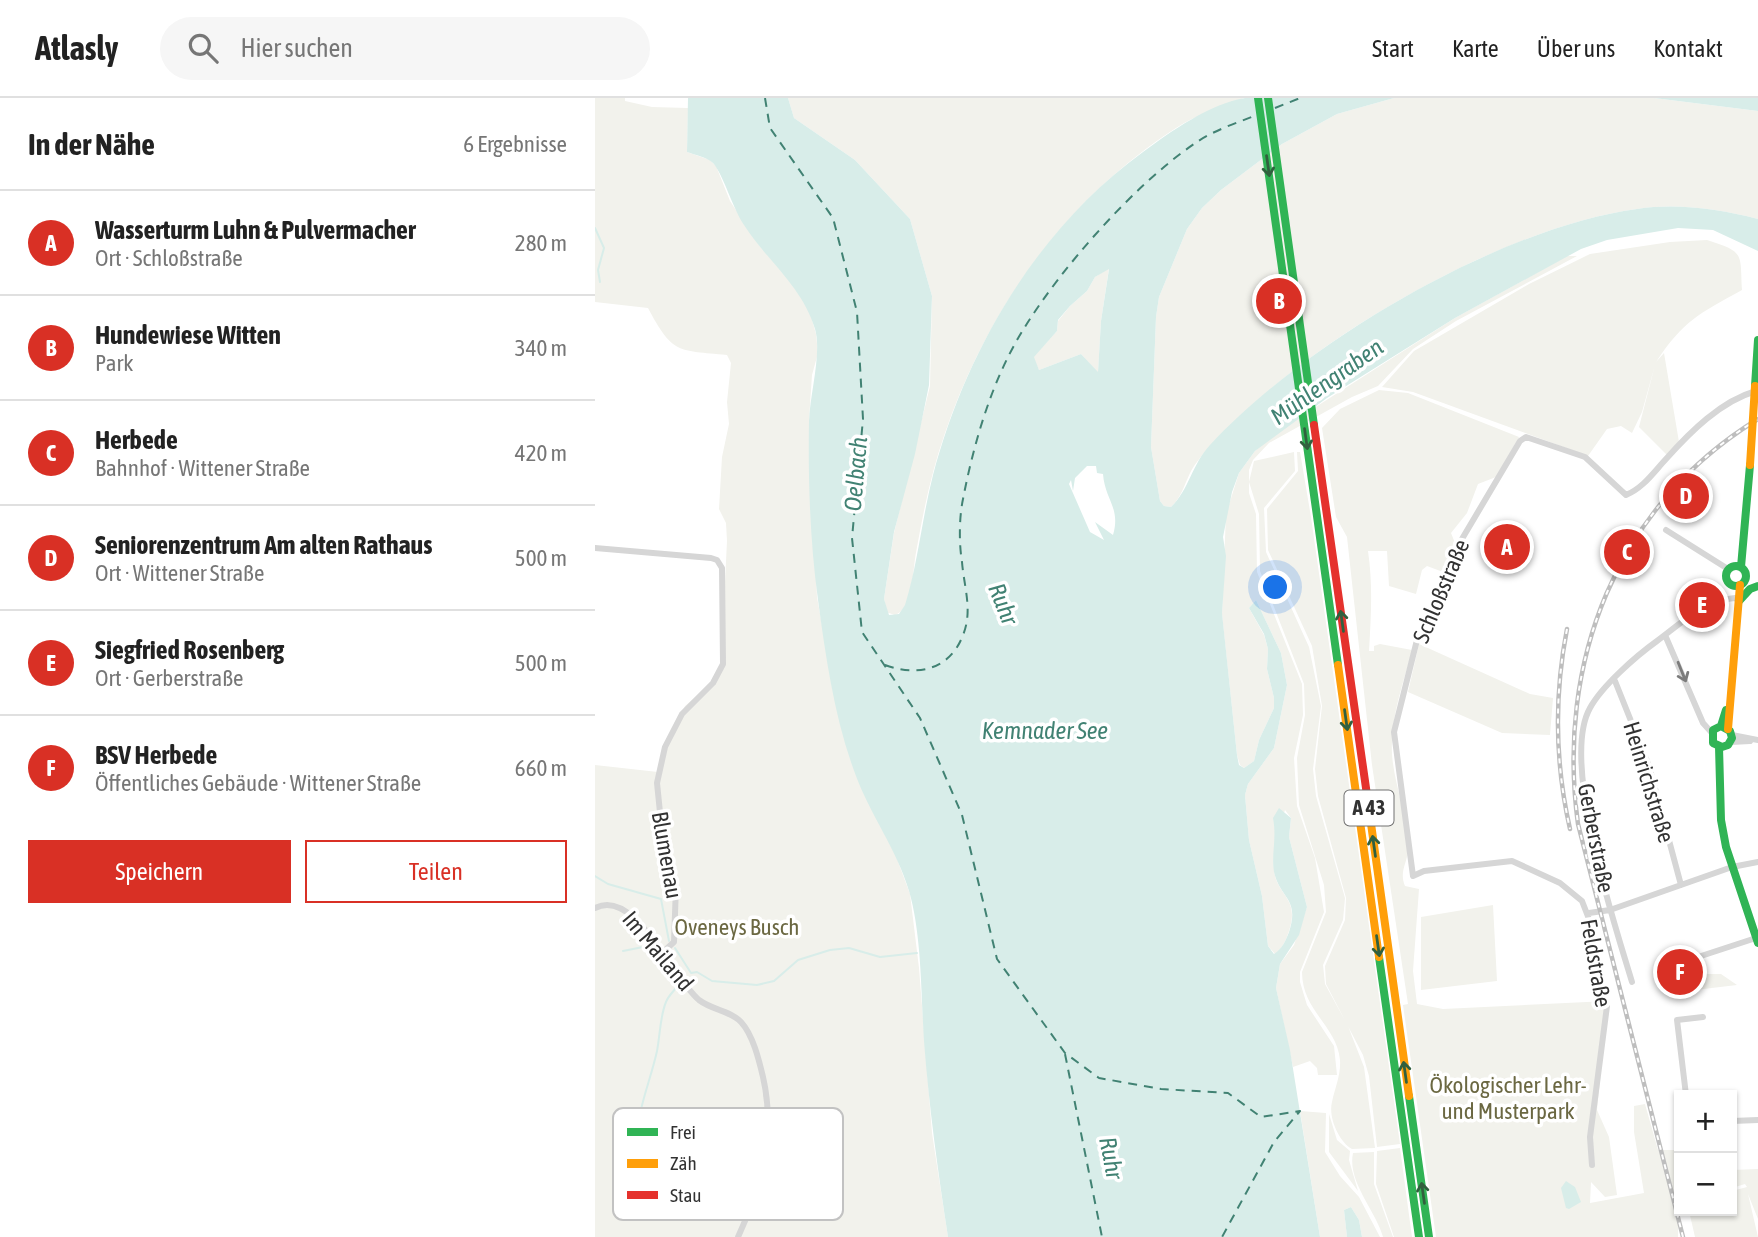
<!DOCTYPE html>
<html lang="de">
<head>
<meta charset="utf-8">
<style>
	:root { --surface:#fff; --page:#f6f6f6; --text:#222; --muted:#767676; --line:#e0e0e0; --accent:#d93025 }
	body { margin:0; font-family:"Asap Condensed",sans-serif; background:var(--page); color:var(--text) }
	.controls { position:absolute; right:21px; bottom:21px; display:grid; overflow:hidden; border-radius:0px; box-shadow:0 2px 5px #0004 }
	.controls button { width:63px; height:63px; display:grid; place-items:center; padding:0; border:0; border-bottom:2px solid var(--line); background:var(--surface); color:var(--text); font:35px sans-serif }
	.you { position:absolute; left:681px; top:490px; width:24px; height:24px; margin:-18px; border:5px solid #fff; border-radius:50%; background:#1a73e8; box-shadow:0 0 0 10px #1a73e833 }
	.badge { display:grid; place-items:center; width:46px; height:46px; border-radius:50%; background:var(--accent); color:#fff; font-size:23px; font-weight:700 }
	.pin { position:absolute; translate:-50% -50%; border:4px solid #fff; box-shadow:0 2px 7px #0006 }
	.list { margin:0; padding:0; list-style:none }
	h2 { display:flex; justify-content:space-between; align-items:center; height:91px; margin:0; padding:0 28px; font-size:30px }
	h2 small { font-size:23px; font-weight:400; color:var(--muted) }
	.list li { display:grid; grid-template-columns:46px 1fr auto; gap:21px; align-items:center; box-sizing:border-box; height:105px; padding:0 28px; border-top:2px solid var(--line) }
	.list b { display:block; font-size:26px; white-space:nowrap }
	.list p { margin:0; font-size:23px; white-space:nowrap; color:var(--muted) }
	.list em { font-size:23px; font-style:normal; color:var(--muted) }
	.actions { display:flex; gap:14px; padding:21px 28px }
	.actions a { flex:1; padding:16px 0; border:2px solid var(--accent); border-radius:0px; text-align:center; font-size:24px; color:var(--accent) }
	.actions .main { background:var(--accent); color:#fff }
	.icon { flex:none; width:38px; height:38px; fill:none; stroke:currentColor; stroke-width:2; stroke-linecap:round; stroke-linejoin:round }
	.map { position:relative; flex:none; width:1163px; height:1139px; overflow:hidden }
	header { display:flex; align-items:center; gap:42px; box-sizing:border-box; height:98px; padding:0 35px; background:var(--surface); border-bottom:2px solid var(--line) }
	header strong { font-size:33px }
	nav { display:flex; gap:38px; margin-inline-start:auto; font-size:24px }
	.search { width:490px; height:63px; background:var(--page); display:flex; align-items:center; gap:18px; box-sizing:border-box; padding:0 24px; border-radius:38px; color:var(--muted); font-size:26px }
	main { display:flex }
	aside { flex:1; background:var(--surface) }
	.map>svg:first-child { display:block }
	.green { fill:#f2f2ec }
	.water { fill:#d8ede9; fill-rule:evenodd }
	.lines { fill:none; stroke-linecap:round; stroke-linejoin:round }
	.stream { stroke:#d8ede9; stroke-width:2 }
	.ferry { stroke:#418273; stroke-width:2; stroke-dasharray:9 7; stroke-linecap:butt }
	.street { stroke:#d6d6d6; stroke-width:6 }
	.fast { stroke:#30b455; stroke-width:8 }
	.slow { stroke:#ff9f0a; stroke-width:8 }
	.jam { stroke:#e5322d; stroke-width:8 }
	.rail-casing { stroke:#bebebe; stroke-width:4.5 }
	.rail { stroke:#fff; stroke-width:2; stroke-dasharray:5; stroke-linecap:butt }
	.slow-bridge { stroke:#ff9f0a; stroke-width:8 }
	.oneway { stroke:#31603e }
	.oneway2 { stroke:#7c7c7c }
	.labels { text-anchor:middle; stroke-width:7; stroke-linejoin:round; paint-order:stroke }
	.shield { fill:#fff; stroke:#707070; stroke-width:2 }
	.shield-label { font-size:21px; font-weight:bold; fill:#323232 }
	.street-label { font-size:23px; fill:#323232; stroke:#fff }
	.park-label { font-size:23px; fill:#6b6842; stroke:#fff }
	.water-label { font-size:24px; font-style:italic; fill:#418273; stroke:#fff }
	.key { fill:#fff; stroke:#c2c2c2; stroke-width:2 }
	.key-label { font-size:19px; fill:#323232 }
</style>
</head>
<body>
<header>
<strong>Atlasly</strong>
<div class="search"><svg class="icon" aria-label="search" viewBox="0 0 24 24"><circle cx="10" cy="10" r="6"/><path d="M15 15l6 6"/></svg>Hier suchen</div>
<nav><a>Start</a><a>Karte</a><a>Über uns</a><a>Kontakt</a></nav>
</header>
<main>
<aside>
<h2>In der Nähe<small>6 Ergebnisse</small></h2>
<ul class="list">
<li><span class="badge">A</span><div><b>Wasserturm Luhn &amp; Pulvermacher</b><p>Ort · Schloßstraße</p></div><em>280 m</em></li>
<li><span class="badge">B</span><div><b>Hundewiese Witten</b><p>Park</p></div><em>340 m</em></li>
<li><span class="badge">C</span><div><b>Herbede</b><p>Bahnhof · Wittener Straße</p></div><em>420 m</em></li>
<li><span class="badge">D</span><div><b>Seniorenzentrum Am alten Rathaus</b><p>Ort · Wittener Straße</p></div><em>500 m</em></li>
<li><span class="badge">E</span><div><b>Siegfried Rosenberg</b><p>Ort · Gerberstraße</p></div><em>500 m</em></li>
<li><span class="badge">F</span><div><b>BSV Herbede</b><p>Öffentliches Gebäude · Wittener Straße</p></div><em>660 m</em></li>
</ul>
<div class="actions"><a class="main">Speichern</a><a>Teilen</a></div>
</aside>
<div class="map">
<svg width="1163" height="1139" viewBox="0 0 1163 1139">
	<rect width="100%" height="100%" fill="#fff"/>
	<path class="green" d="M0,0H30V3L57,9L93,10L92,54L115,62L121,68L135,103L164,147L203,192L214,211L221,236L223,255L217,277L214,322L222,499L239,595L262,679L295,742L315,796L324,870L337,1035L353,1139H0V667L63,674L70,649L90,608L112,589L126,567L132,443L131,425L124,411L127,359L134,326L132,304L136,265L132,257C83,252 78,257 53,210L0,204Z
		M193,0H649C627,9 601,17 581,30C471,101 392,212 350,335C337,372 329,410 322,449C318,467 319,489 311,506C308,512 305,515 300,517L291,514L289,501L299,435L335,288L337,198L315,121L260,62L199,20Z
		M799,0H1059L1163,13V121C1124,111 1082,105 1042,111C916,128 741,227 650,314C633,329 615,346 602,364C590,379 590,396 576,409L569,408L565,403L556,349L561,219L564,199L592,131L607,110L626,92L687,46L742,16Z
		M1112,142C1150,154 1145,155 1147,192C1105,215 1088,223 1061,264L1069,255L1084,344L1072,357L1044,329L1060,267L1047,314L1037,335L1026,328L1012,331L993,358L818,294L787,289L819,253L934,186L995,156L1075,144Z
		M972,158H982L861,223L818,251L783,288L757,299L674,345L658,362L654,372V395L661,416L662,474L707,586L708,617L699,660L702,708L720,760L729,814L705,874V884L712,907L739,948L742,977H723L722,970L715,963L698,969L681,890L685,866L699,847L712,809L694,739L696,720L690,712C684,731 677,752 679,772C682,799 705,799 694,833C691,842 687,851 680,856L673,848L667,798L654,742L650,697L653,686L679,650L692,587L686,555L661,502L654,510L669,537L673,551L672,571L679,600V610L664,642L659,663L649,670L645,667L642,657L627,516L631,416L644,375L660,353L683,333L860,220Z
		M514,170L506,223L503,275L486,256L444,272L438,259L462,233L463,223L475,208L492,193L500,179Z
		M784,292L813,295L924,339L901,379L883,386L872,415L856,435L860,445L848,474L832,468L827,472L821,496L794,488L792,453H773C778,487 776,519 774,553H779V548L785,546L817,552C808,587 795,620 797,656C799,688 814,720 813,752C812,766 804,774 810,788L824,791L818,873L822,906L848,911L1013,903L1002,1012L1014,1039L1022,1097L1010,1099L996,1084L995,1105L1049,1095L1039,1034V1008L1050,1006L1063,1052H1084L1083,1139H841L808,907L813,906L777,667L752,439L741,419L727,330L745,311Z
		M699,354L700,373L669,410L671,454L714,549L726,608L718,671L721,698L750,800L748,822L728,867L730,886L753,928L769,969L780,1050L757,1051C744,1044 733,1019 737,1004C740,990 746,977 745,962C742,928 707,913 707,874L731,814L729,787L704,707L702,660L710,617L709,586L665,473L664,416L654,384L659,363Z
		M702,354H705L716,419L805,1046L782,1049L774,978L768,957L731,886L730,868L750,822L751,800L723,698L720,671L727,608L717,548L673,452L672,411L703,373Z
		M824,546L935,596L958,600L955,637L907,635L813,594Z
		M898,807L902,883L826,892V819Z
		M1113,876H1126L1142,887L1075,895L1074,887Z
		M705,1013L731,1015L730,1054L745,1078L764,1099L785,1139H767L764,1122L756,1109L749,1112L752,1139H725Z
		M734,1016L742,1042L755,1053L754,1062L763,1093L734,1054Z
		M805,1050L817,1139H799L781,1086L782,1053Z
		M779,1054V1086L798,1139H788C781,1113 752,1084 758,1055Z
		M1163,1071V1121L1153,1096L1163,1139H1100L1094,1113H1137V1093L1152,1089L1150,1086L1137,1090V1072Z"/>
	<path class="water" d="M93,0H193L199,20L260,62L315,121L337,198L334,287L320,356L299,434L289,501L294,517L304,516L310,507C323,465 327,420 338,377C371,252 442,131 548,54C575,34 616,5 650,0C665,0 683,0 698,0C732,0 765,0 799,0L742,16L687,46L626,92L607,110L592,131L564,199L561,219L556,349L565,403L569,408L576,409C594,392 597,366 615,347C709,245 903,130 1042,111C1082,105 1124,111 1163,121V153L1118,132L1083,130L1012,142L986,151L860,220L732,300L660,353L644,375L637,394L628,439L631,458L627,515L642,657L644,667L649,670L659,663L664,642L679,610V600L672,571L673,551L669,536L654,510L661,502L686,555L692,587L679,650L653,686L650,697L654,742L667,798L673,848L679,856C687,851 691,842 694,834C705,800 685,801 679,774C676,757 682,741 678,720L684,710L696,720L694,739L712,809L704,837L685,866L681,890L695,952L725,1139H353C343,1074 334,1009 329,943C326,898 327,837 314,793C301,750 276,718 261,678C240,623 231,561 223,502C215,444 213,382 214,323C215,295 227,255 220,231C207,188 173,164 149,127C138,111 128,76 118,65C112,59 100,57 92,54ZM514,171L506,223L503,274L486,256L444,272L439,259L462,233L463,222L475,208L492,193L500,179ZM492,368H501L502,375L508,376C510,402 526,410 518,437L500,424L509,442L495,434L474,386L476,382L478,393L480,380Z
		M1059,0H1163V13Z
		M971,1083L980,1089L986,1104L974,1111L971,1110L966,1090Z
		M756,1109L764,1122L767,1139H752L749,1112Z"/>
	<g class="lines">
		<path class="stream" d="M0,130L9,150L3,172L5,184
			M0,778L13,786L66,801L74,843
			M80,850L96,875L102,874L117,883L162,887L179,883L203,862L235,852L254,850L285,859L322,855
			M28,853L53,848
			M43,1052C39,1017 55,986 62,953C65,938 65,918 71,904C73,898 80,892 84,886"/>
		<path class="ferry" d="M170,0L175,30L238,120L262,214L268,321L257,440L267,534L325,620L367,717L402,861L470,955L504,980L566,991L633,995L666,1019L705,1013L679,1044L627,1139
			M680,10L705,0
			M290,567C322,579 355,572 368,537C378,513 369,489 367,464C364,446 364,420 368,401C379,344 397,282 428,232C466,170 539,87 599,46C617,33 641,25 662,17
			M470,956L507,1139"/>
		<path class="street" d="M1071,432L1133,471
			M0,450L116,460L122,462L127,470L128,566L118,585L87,616L70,649L62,685L67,734L81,788L79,844L67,855
			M1070,537L1108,625L1117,635
			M1020,583L1054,668L1086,787
			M1137,637L1163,642
			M1136,644L1155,643
			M0,810C40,789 77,880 104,902C117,912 136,913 146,924C158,937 164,962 168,979C181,1036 167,1087 143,1139
			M994,815L1015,812L1137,769L1163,764
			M1103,859L1161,840
			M1037,884C1020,827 965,663 995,610C1007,588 1041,558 1062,543C1085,526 1110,502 1140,500
			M1091,997L1082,922L1108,919
			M1137,1023L1163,1022
			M997,1067L995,1039L1012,908L999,834L987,803L965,785L917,763L829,773L818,778L799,634L822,542L864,446L925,343L931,339L990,359L1031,397C1048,390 1058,375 1071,361C1095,334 1126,303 1161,293"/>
		<path class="fast" d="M663,0L743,567
			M673,0L719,327
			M1160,288L1163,242
			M1131 478a10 10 0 1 1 20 0a10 10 0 1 1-20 0Z
			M1146,469L1155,367
			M1144,503L1155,491L1163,488
			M1126,628L1135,633L1137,640L1133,647L1127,649L1118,645V632L1126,628L1131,612
			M1124,649L1126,722L1131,749L1163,845
			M784,859L824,1139
			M814,998L834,1139"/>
		<path class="slow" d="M743,567L784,859
			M1133,631L1145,487
			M772,697L814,998"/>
		<path class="jam" d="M719,327L772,697"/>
		<defs>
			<path id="rail" d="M972,531C959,598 960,665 975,731
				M1088,1139L983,726C961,565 1021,408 1163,321"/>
		</defs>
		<use href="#rail" class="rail-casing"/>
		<use href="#rail" class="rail"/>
		<path class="slow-bridge" d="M1155,367L1160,288"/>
	</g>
	<defs><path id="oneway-shaft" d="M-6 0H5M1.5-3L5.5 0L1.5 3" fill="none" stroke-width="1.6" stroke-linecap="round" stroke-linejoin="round" transform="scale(1.75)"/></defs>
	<g class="oneway">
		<use href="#oneway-shaft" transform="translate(673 68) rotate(82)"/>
		<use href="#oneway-shaft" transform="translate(711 341) rotate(82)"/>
		<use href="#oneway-shaft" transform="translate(747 523) rotate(-98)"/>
		<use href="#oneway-shaft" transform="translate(751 622) rotate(82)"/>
		<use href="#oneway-shaft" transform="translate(779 748) rotate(-98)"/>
		<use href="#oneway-shaft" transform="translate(783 848) rotate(82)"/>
		<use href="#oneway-shaft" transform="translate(810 974) rotate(-98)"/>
		<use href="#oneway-shaft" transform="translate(828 1095) rotate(-98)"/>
	</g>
	<use class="oneway2" href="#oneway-shaft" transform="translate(1087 574) rotate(68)"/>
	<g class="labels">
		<rect class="shield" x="749.5" y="692.5" width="49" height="35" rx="5"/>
		<g class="shield-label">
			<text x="774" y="717">A 43</text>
		</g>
		<g class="street-label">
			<text transform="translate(846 493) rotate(-67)" y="8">Schloßstraße</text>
			<text transform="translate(1054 684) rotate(73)" y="8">Heinrichstraße</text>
			<text transform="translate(1001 740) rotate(79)" y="8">Gerberstraße</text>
			<text transform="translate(72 757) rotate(80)" y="8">Blumenau</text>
			<text transform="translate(63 853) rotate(50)" y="8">Im Mailand</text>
			<text transform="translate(1001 865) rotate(80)" y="8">Feldstraße</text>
		</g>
		<g class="park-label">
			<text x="142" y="837">Oveneys Busch</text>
			<text x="913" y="995">Ökologischer Lehr-<tspan x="913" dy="26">und Musterpark</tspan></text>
		</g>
		<g class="water-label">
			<text transform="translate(732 284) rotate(-35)" y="8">Mühlengraben</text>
			<text transform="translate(261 376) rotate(-85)" y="8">Oelbach</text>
			<text transform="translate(408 506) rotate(68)" y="8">Ruhr</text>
			<text x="450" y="641">Kemnader See</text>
			<text transform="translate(516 1060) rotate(79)" y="8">Ruhr</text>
		</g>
	</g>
	<rect x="18" y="1010" width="230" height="112" rx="10" class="key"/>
	<rect x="32" y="1030" width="31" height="8" fill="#30b455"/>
	<rect x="32" y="1061" width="31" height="9" fill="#ff9f0a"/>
	<rect x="32" y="1093" width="31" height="8" fill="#e5322d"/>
	<g class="key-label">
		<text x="75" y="1041">Frei</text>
		<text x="75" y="1072">Zäh</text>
		<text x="75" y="1104">Stau</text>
	</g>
</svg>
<div class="controls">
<button>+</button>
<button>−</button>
</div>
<div class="you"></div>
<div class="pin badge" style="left:912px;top:449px">A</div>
<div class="pin badge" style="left:684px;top:203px">B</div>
<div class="pin badge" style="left:1032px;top:454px">C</div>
<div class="pin badge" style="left:1091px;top:398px">D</div>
<div class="pin badge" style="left:1107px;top:507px">E</div>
<div class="pin badge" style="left:1085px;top:874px">F</div>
</div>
</main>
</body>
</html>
